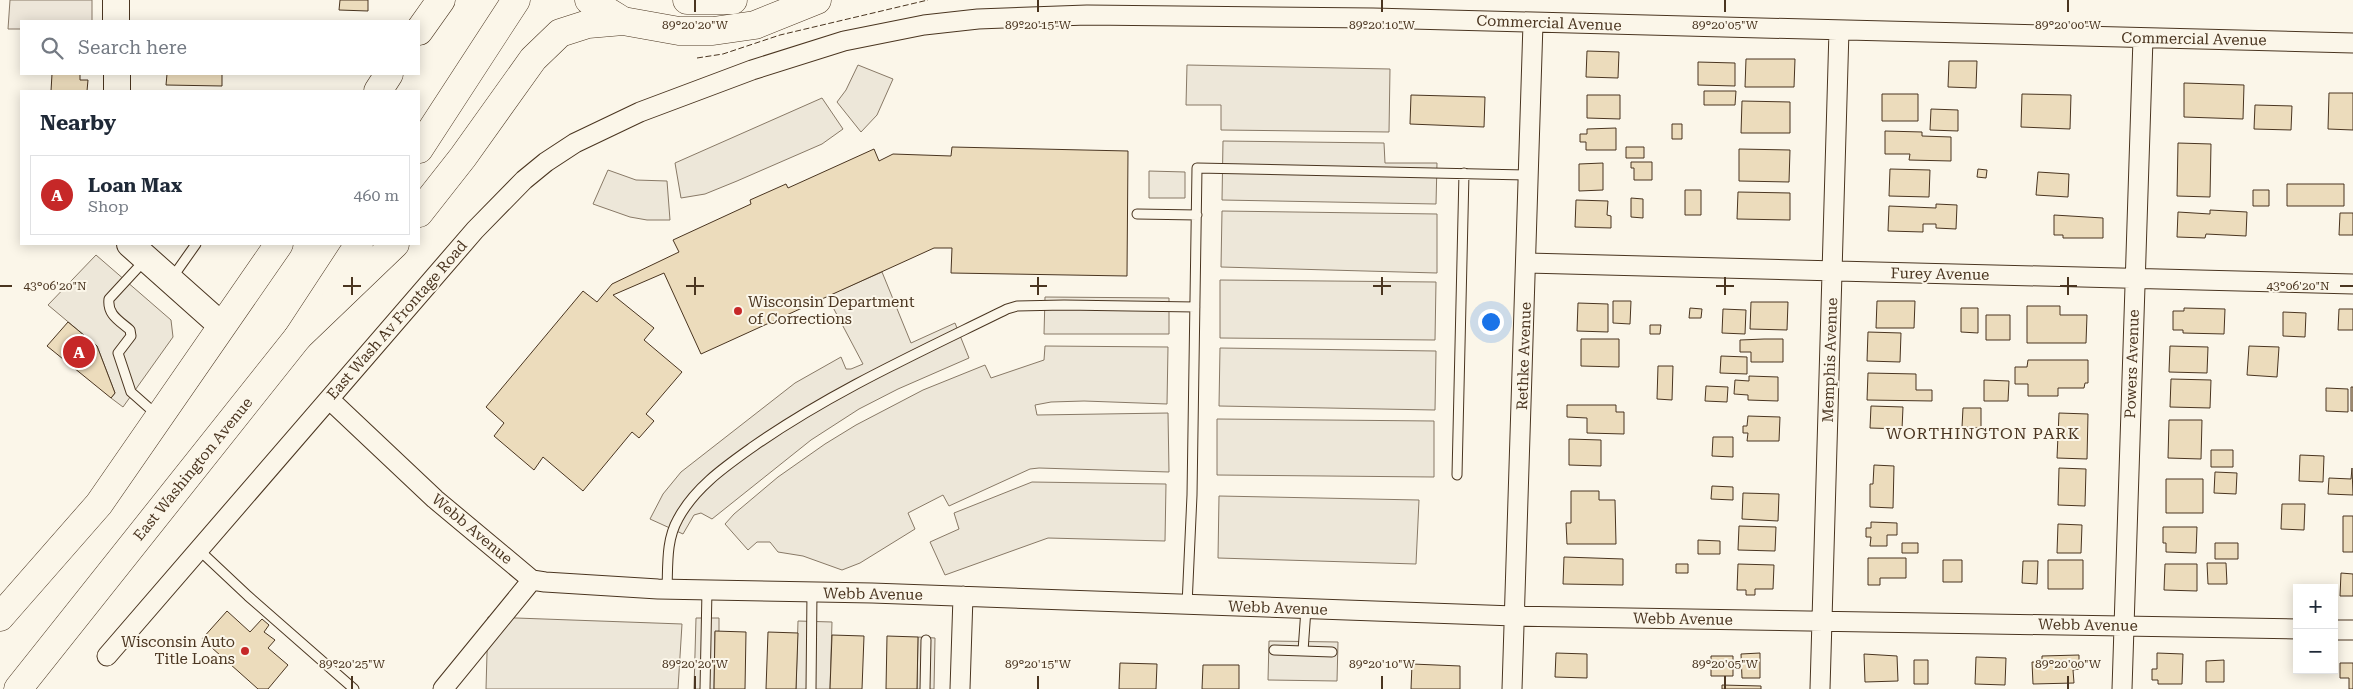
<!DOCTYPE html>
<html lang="en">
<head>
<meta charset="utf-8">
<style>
	:root { --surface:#fff; --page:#f2f2f3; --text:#1f2937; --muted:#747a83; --line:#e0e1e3; --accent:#c62828 }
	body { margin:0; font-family:"Roboto Serif",serif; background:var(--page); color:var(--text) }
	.controls { position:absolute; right:15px; bottom:15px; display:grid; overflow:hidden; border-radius:0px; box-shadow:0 2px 12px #0003 }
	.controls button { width:45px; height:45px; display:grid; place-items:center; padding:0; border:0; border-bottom:1px solid var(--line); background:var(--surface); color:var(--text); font:25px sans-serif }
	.you { position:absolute; left:1490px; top:321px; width:18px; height:18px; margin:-12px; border:4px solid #fff; border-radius:50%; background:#1a73e8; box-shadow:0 0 0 8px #1a73e833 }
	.badge { display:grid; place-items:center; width:32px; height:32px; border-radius:50%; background:var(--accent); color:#fff; font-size:16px; font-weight:700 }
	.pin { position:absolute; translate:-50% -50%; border:2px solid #fff; box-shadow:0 1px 5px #0006 }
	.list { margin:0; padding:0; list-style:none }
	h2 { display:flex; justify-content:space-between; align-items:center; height:65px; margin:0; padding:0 20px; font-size:21px }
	h2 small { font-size:16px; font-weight:400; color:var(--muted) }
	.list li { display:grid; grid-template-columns:32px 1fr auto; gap:15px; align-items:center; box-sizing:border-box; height:80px; margin:0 10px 10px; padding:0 10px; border:1px solid var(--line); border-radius:0px }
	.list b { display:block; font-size:19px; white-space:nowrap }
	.list p { margin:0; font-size:16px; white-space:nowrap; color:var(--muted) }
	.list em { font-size:16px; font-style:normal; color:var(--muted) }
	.icon { flex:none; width:28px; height:28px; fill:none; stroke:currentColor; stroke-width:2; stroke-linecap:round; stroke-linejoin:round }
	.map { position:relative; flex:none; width:2353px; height:689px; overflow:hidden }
	.search { position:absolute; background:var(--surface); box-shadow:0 2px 12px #0003; left:20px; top:20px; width:400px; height:55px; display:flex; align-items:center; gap:12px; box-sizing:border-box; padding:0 18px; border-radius:0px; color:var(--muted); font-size:19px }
	.panel { position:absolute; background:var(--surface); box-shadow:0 2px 12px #0003; left:20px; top:90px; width:400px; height:155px; border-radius:0px }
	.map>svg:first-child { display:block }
	.green { fill:#ede6d9; stroke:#887966 }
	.parking { fill:#ede7d9; stroke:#887966 }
	.building { fill:#ecdcbc; stroke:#4a3520 }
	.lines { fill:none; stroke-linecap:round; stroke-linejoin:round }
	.lane-casing { stroke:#4a3520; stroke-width:11 }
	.street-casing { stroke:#4a3520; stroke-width:21 }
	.secondary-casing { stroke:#4a3520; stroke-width:28 }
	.primary-casing { stroke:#4a3520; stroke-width:29 }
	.highway-casing { stroke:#4a3520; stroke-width:29 }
	.lane { stroke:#fbf6e9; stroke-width:9 }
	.street { stroke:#fbf6e9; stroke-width:19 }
	.secondary { stroke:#fbf6e9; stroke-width:26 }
	.primary { stroke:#fbf6e9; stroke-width:28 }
	.highway { stroke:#fbf6e9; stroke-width:28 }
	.fence { stroke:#4a3520; stroke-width:1; stroke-dasharray:6 2.5; stroke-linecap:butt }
	.ticks { fill:none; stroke:#4a3520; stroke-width:2 }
	.poi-dot { fill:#c62828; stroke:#fbf6e9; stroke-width:2 }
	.labels { text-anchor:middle; stroke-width:4; stroke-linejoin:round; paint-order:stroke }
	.street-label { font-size:15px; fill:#4a3520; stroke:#fbf6e9 }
	.poi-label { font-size:15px; fill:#4a3520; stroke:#fbf6e9; text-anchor:start }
	.neighbourhood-label { font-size:16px; letter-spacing:1px; fill:#4a3520; stroke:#fbf6e9 }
	.ticks-label { font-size:12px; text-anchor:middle; fill:#4a3520; stroke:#fbf6e9; stroke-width:4; stroke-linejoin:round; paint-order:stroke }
</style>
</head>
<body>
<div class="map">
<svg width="2353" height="689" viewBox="0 0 2353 689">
	<rect width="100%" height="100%" fill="#fbf6e9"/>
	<path class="green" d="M10,0H92V21H21V29H8Z"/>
	<path class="parking" d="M858,65L893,79L877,115L861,132L837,102L846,90Z
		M1187,65L1390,69L1389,132L1221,130V105H1186Z
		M822,98L843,129L822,144L737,181L705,194L681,198L675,163Z
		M1223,141L1384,143L1385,163H1437L1436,204L1222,200Z
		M608,170L636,180L667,181L670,220H647L630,217L593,204Z
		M1149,171L1185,172V198H1149Z
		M1222,211L1437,214V273L1221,267Z
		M96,255L171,320L173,337L123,407L111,398L115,393L97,346L48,305Z
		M882,272L911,343L955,323L969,358L898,389L859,409L811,440L712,519L701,513L694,515L683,534L650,519L663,494L681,472L795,383L841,357L846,369H851L863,364L827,296Z
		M1220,280L1436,282L1435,340L1220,338Z
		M1045,297L1169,298V334H1044Z
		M1045,346L1168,347L1167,404L1084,401L1051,402L1035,405L1037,415L1168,413L1169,472L1039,468L1030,469L949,506L943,495L908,513L915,529L860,563L842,570L803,556L778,552L770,542H757L748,550L725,524L734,514L778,477L825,444L856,425L923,390L985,365L991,378L1044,360Z
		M1220,348L1436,351L1435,410L1219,406Z
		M1217,419L1434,421V477L1217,475Z
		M1032,482L1166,484L1165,541L1048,538L945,575L930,542L959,529L954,513Z
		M1219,496L1419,500L1416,564L1218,558Z
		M488,617L682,624L678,689H486Z
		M696,618H719V631L715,632L714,689H694Z
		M798,621L832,622L830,689H796Z
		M918,637L935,638L934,689H917Z
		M1269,641L1338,642L1337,681L1268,680Z"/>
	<path class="building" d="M340,0H368V11L339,10Z
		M1587,51L1619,52L1618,78L1586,77Z
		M1746,59H1795L1794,87H1745Z
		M1949,61H1977L1976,88L1948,87Z
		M1698,62L1735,63V86L1698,85Z
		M52,74H80V80H88L87,91H51Z
		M167,74H222V86L166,85Z
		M2184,83L2244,85L2243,119L2184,117Z
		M1704,91H1736L1735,105H1704Z
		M2329,93H2353V130L2328,129Z
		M1882,94H1918V121H1882Z
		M2022,94L2071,95L2070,129L2021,127Z
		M1411,95L1485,97L1484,127L1410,124Z
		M1587,95H1620V119L1587,118Z
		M1742,101L1790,102V133H1741Z
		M2255,105L2292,106L2291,130L2254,129Z
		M1931,109L1958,110V131L1930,130Z
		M1672,124H1682V139H1672Z
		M1616,128V150H1586V142H1580V134H1587V129Z
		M1885,131L1922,132V136L1951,137V161L1909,160L1910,154H1885Z
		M2178,143L2211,144L2210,197L2177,196Z
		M952,147L1128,151L1127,276L951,273L952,248H934L701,354L664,273L613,295L654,328L644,340L682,372L646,414L654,421L639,438L632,432L583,491L543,457L534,470L494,436L504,423L486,407L583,291L597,302L612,284L679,252L673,240L751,204L750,200L786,184L788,188L874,149L879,161L893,154L951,156Z
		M1626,147H1644V158H1626Z
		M1739,149L1790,150L1789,182L1739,181Z
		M1631,162H1652V180H1634V168H1631Z
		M1603,163V190L1579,191V164Z
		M1890,169L1930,170L1929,197L1889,196Z
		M1978,169L1987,170L1986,178L1977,177Z
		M2038,172L2069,174L2068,197L2036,195Z
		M2287,184H2344V206H2287Z
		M1685,190H1701V215H1685Z
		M2253,190H2269V206H2253Z
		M1738,192L1790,193V220L1737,219Z
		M1631,198L1643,199V218L1631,217Z
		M1576,200L1608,201L1607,215L1611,216V228L1575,227Z
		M1936,204L1957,205L1956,229L1936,228V224H1923V232L1888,231L1889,206L1936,208Z
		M2210,210L2247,212L2246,236L2206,234L2205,238L2177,237L2178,212L2210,214Z
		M2340,213H2353V235H2339Z
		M2054,215L2103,218V238H2063V235H2054Z
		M1613,301H1631L1630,324L1613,323Z
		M1877,301H1915L1914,328H1876Z
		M1751,302H1788L1787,330L1750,329Z
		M1578,303L1608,304V332L1577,331Z
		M2027,306H2060V315H2087L2086,343H2027Z
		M1690,308L1702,309L1701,318H1689Z
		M1961,308H1978V333L1961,332Z
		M2184,308L2225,309L2224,334L2183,333V330H2173V311H2184Z
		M1723,309L1746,310L1745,334L1722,333Z
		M2339,309H2353V330H2338Z
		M2283,312L2306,313L2305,337L2283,336Z
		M1986,315H2010V340H1986Z
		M68,322L97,346L115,393L111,398L47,346Z
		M1650,325H1661L1660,334H1650Z
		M1868,332L1901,333L1900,362L1867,361Z
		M1581,339H1619V367L1581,366Z
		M1764,339H1783V362H1751V352H1740V340Z
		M2170,346L2208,347L2207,373L2169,372Z
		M2249,346L2279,347L2277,377L2247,375Z
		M1721,356L1747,357V374L1720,373Z
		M2028,360H2088V383H2085L2084,388H2058V396H2028V384H2015V367H2027Z
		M1658,366H1673L1672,400L1657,399Z
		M1868,373L1916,374V390H1932V401L1867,400Z
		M1749,376L1778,377V401L1748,400V395L1734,394L1735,380L1749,381Z
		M2171,379L2211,380L2210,408L2170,407Z
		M1984,380L2009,381L2008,401H1984Z
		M1706,386L1728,387L1727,402L1705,401Z
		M2351,387H2353V411H2351Z
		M2326,388L2348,389V412L2326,411Z
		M1567,405H1616V412H1624V434L1587,433V418L1567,417Z
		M1871,406L1903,407L1902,429L1870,428Z
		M1963,408H1981V428L1962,427Z
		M2059,413L2088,414L2087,459L2057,458Z
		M1748,416L1780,417L1779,441H1747L1748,433H1743V426H1747Z
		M2169,420H2202L2201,459L2168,458Z
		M1713,437H1733V457L1712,456Z
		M1569,439L1601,440V466L1569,465Z
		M2211,450H2233V467H2211Z
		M2300,455L2324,456L2323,482L2299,481Z
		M1874,465L1894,466L1893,508L1870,507V484H1873Z
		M2059,468L2086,469L2085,506L2058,505Z
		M2352,468L2353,495L2328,494L2329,478L2351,479Z
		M2215,472L2237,473L2236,494L2214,493Z
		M2166,479H2203V513H2166Z
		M1712,486L1733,487V500L1711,499Z
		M1571,491H1599V500H1615L1616,544H1567L1566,523H1571Z
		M1743,493L1779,494L1778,521L1742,519Z
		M2282,504H2305L2304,530L2281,529Z
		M2343,516H2353V552H2343Z
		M1871,522L1897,523V535H1887V546H1870L1871,537H1866V528H1871Z
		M2058,524L2082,525L2081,553H2057Z
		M1739,526L1776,527L1775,551L1738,550Z
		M2163,527H2197L2196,553L2166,552V543H2163Z
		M1698,540L1720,541V554H1698Z
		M1902,543H1918V553H1902Z
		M2215,543H2238V559H2215Z
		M1564,557L1623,559V585L1563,584Z
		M1868,558H1906V578H1880V585H1868Z
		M1943,560H1962V582H1943Z
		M2048,560H2083V589H2048Z
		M2023,561H2038L2037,584L2022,583Z
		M2207,563H2226L2227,584H2208Z
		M1676,564H1688V573H1676Z
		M1738,564L1774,565L1773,589H1755V595H1746V590H1737Z
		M2165,564H2197V591L2164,590Z
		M2341,573L2353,574V596H2340Z
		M227,611L250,632L262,619L269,625L264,632L275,640L268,648L288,665L268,689H258L202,639Z
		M715,631L746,632L745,689H714Z
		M768,632L798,633L796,689H766Z
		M832,635L864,636L862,689H830Z
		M887,636L918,637L917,689H886Z
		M1556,653L1587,654V678L1555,677Z
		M1760,653V678H1742L1741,654Z
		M2157,653L2183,654L2182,684H2158V680H2152V669H2157Z
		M1864,654L1897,656L1898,681L1865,682Z
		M2079,655V669L2073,670L2074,683L2033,684L2032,662H2042V656Z
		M1711,656H1733V676H1711Z
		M1976,657L2006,658L2005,685L1975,684Z
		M1914,660H1928V684H1914Z
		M2224,660V682H2206V661Z
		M1120,663L1157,664L1156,689H1119Z
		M2340,663H2353V689H2349V678H2340Z
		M1412,664L1460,666V689H1411Z
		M1203,665H1239V689H1202Z
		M1722,685L1761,686V689H1722Z"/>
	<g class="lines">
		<defs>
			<path id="lane" d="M1137,214L1197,215
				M145,260L109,299C107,315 120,321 130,330L131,336L118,353L131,392L157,415
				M172,278L196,244
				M1457,475L1464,173
				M198,549L248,596L354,689
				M667,589C668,565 666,540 678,519C695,487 726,466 754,446C833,391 920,352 1007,309L1017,306L1064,305L1195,307
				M1187,605L1192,495L1197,168L1529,175
				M1306,609L1303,651L1332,652
				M1274,650L1303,651
				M705,689L707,590
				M811,689L812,592
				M925,689L926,640"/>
			<path id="street" d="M1527,263L2353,284
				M329,399L435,499L532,580L545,582L658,589L872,593L1514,616L2297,629
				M2334,630H2353
				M107,656L475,230L524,180L546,162L575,143L640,112L752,70L844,41L924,25L978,19L1087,15L1373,18L2353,43
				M443,689L532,580
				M960,689L963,596
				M1512,689L1533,23
				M1820,689L1839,30
				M2122,689L2143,38"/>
			<path id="secondary" d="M116,0V21
				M117,91V74
				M130,244L222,326"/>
			<path id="primary" d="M687,0H733
				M419,31L441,0
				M378,91L389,74
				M419,149L516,0
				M0,617L99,504L279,244
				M18,689L298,337L359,244"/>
			<path id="highway" d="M589,0L623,21
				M419,213L463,157L533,59L560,33L588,24L623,21L679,31H713L755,25L817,0
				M298,337L395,244"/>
		</defs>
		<use href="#lane" class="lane-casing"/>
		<use href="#street" class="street-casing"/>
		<use href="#secondary" class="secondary-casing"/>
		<use href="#primary" class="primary-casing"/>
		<use href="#highway" class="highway-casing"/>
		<use href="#lane" class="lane"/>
		<use href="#street" class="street"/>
		<use href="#secondary" class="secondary"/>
		<use href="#primary" class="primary"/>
		<use href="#highway" class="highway"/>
		<path class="fence" d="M697,58L723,54L780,35L928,0"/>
	</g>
	<path class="ticks" d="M695,0V12M1038,0V12M1382,0V12M1725,0V12M2068,0V12M352,277V295M695,277V295M1038,277V295M1382,277V295M1725,277V295M2068,277V295M0,286H12M343,286H361M686,286H704M1030,286H1047M1373,286H1391M1716,286H1734M2060,286H2077M2340,286H2353M352,676V689M695,676V689M1038,676V689M1382,676V689M1725,676V689M2068,676V689"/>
	<g class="poi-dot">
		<circle cx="738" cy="311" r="5"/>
		<circle cx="245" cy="651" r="5"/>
	</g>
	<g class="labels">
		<g class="street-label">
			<text transform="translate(1549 23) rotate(2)" y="5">Commercial Avenue</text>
			<text transform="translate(2194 39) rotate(1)" y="5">Commercial Avenue</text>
			<text transform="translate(1940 274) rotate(1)" y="5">Furey Avenue</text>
			<text transform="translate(397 320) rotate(-49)" y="5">East Wash Av Frontage Road</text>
			<text transform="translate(1524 356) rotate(-88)" y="5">Rethke Avenue</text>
			<text transform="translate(1830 360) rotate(-88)" y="5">Memphis Avenue</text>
			<text transform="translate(2132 364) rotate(-88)" y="5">Powers Avenue</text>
			<text transform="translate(193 469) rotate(-51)" y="5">East Washington Avenue</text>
			<text transform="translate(472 529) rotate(40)" y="5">Webb Avenue</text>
			<text transform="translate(873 594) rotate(1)" y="5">Webb Avenue</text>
			<text transform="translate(1278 608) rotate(2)" y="5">Webb Avenue</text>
			<text transform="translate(1683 619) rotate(1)" y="5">Webb Avenue</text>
			<text transform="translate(2088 625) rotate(1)" y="5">Webb Avenue</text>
		</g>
		<g class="poi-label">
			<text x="748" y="307">Wisconsin Department<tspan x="748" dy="17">of Corrections</tspan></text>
			<text x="235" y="647" text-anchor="end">Wisconsin Auto<tspan x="235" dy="17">Title Loans</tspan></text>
		</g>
		<g class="neighbourhood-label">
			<text x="1983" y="439">WORTHINGTON PARK</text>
		</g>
	</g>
	<g class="ticks-label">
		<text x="695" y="29">89°20'20"W</text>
		<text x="1038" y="29">89°20'15"W</text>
		<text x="1382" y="29">89°20'10"W</text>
		<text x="1725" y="29">89°20'05"W</text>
		<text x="2068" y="29">89°20'00"W</text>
		<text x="55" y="290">43°06'20"N</text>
		<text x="2298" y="290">43°06'20"N</text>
		<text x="352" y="668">89°20'25"W</text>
		<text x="695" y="668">89°20'20"W</text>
		<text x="1038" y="668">89°20'15"W</text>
		<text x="1382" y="668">89°20'10"W</text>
		<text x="1725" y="668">89°20'05"W</text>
		<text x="2068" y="668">89°20'00"W</text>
	</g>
</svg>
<div class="controls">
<button>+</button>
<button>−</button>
</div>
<div class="you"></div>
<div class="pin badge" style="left:79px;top:352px">A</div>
<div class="search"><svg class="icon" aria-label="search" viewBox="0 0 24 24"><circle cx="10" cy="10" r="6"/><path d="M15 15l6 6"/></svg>Search here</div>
<section class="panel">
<h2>Nearby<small></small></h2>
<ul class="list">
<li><span class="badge">A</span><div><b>Loan Max</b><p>Shop</p></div><em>460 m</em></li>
</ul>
</section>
</div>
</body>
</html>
